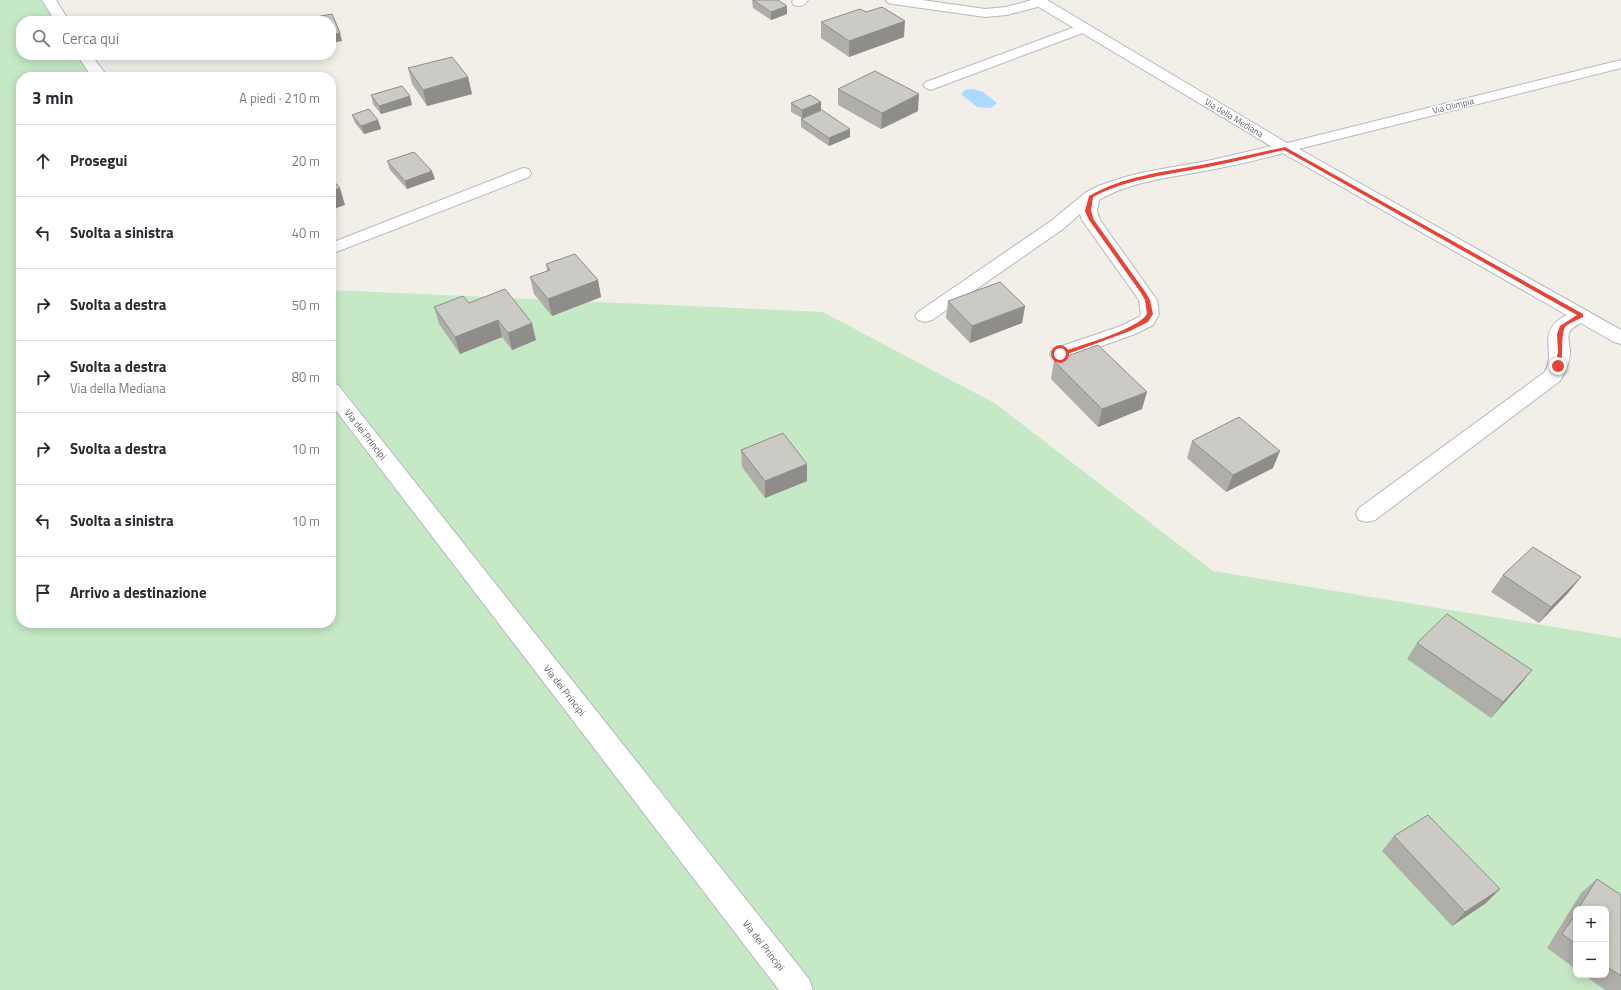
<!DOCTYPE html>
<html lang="it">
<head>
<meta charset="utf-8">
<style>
	:root { --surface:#fff; --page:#f7f7f7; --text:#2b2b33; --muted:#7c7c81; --line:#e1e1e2 }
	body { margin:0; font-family:"Titillium Web",sans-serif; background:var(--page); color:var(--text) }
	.controls { position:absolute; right:12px; bottom:12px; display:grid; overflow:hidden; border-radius:8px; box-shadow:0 2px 10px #0003 }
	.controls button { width:36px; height:36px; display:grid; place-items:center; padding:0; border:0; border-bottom:1px solid var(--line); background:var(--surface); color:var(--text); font:20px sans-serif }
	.stop { position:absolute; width:12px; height:12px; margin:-9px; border:3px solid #ea4335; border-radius:50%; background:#fff }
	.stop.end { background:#ea4335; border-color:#fff; box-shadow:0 1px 4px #0008 }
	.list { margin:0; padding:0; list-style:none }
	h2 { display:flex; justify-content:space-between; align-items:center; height:52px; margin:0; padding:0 16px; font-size:17px }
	h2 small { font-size:13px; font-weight:400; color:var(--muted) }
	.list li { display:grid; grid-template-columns:26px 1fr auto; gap:12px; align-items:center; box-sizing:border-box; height:72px; padding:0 16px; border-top:1px solid var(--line) }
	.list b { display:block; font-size:15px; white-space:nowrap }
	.list p { margin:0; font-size:13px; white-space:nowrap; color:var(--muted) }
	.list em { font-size:13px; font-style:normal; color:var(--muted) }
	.icon { flex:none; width:22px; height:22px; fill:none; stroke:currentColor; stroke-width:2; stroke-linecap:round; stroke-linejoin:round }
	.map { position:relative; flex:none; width:1621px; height:990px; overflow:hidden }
	.search { position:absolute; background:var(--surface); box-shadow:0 2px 10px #0003; left:16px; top:16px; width:320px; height:44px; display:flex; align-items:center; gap:10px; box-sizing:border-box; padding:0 14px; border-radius:16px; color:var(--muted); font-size:15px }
	.panel { position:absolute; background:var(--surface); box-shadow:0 2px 10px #0003; left:16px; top:72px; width:320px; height:556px; border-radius:16px }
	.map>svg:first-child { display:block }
	.green { fill:#c5e8c5; fill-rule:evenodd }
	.water { fill:#aadaff }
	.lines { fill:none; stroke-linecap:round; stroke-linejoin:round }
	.service-casing { stroke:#b5b8bc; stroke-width:2 }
	.minor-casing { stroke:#b5b8bc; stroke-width:2 }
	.service { fill:#fff; fill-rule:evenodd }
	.minor { fill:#fff; fill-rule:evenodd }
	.wall { fill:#afaea9 }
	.shaded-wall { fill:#8f8d8a }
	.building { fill:#cccac5; stroke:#8f8d8a }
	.route { fill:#ea4335 }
	.labels { text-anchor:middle; stroke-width:3; stroke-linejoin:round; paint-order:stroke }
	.far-street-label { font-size:9px; fill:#5f6368; stroke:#fff }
	.street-label { font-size:10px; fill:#5f6368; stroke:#fff }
</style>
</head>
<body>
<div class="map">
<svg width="1621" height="990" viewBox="0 0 1621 990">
	<rect width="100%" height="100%" fill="#f1efe8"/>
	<path class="green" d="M0,0H49L62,21H21V55H84L100,77H21V623H331V290L823,312L996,404L1213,571L1621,638V990H0ZM1576,909H1606V975H1576Z"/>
	<path class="water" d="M973,89L983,92L997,103L991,108L977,107L961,94L965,90Z"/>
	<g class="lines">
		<defs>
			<path id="service" d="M793,0H808C804,6 801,7 794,5L792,2Z
				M886,0H922L985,9L1006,7L1032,0H1046L1047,2L1045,5L1007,15L985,17L893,4L888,3Z
				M1083,24L1088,25L1090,28L1088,31L936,88L931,90L926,88L923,85L926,82Z
				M1285,143L1291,145L1293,148L1291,151C1262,159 1234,166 1204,171C1168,178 1132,181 1099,200L1097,211L1100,220L1157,300L1159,314L1153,325L1135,334L1060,361L1053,359L1050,354L1053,349L1121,326L1139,317L1141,314L1139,300L1082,220L1080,214L1063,229L932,320L925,322L918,320L915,316L918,312L1051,221L1085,193L1098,186L1125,177L1145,172L1212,160Z
				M523,168L529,169L531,173L529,177L331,254V243Z
				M1581,309L1588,311L1591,315C1586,322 1572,325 1569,333C1567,338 1570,346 1570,351C1570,362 1566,371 1560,381L1375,520L1367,522L1359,520L1356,514L1359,508L1545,372C1553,356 1546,347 1549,334C1552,321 1569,312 1581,309Z"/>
			<path id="minor" d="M42,0H56L69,21H55Z
				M1030,0H1047L1287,143L1621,60V68L1299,149L1621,330V344L1614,342L1279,151L1032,3Z
				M77,55H91L108,77H92Z
				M331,383L338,385L809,979L813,990H779L331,404Z"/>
		</defs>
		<use href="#service" class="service-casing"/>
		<use href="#minor" class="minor-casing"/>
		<use href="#service" class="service"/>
		<use href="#minor" class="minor"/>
	</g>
	<path class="wall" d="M752,0L787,6V14L771,20L753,8Z
		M821,22L904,37L849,57L821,38Z
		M408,68L468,77L472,94L427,106L412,84Z
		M838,89L918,111L881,129L838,105Z
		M371,95L412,105L381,114L373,104Z
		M821,102V110L806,117L850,137L829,146L801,127V119L802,118L791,112V103Z
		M352,115L378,120L381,129L364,134L355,123Z
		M387,161L435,179L407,189L390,170Z
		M546,264L598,280L601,297L552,316L534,294L530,277L547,271Z
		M948,301L1025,306L1022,323L970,343L946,318Z
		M469,303L536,340L512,350L502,337L460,354L439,324L434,307Z
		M1054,361L1142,409L1098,427L1051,379Z
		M1192,441L1273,468L1226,492L1187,458Z
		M741,450L807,464V481L765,498L742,467Z
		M1503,575L1581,577L1568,593L1539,623L1491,592Z
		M1417,643L1532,670L1519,686L1491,718L1407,659Z
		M1394,836L1486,903L1452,926L1382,851Z
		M1597,879L1621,895V990H1605L1584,975H1606V909H1576V969L1547,948L1581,893Z"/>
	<path class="shaded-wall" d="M787,6V14L771,20V12Z
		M905,21L904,37L849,57V41Z
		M340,33L342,41L331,43V35Z
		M468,77L472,94L427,106L423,90Z
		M919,94L918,111L881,129L882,113Z
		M410,96L412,105L381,114L379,106Z
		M821,102V110L802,118V110Z
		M378,120L381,129L364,134L361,126Z
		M850,129V137L829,146V138Z
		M432,171L435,179L407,189L405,181Z
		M340,188L345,205L331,210V191Z
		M598,280L601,297L552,316L548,299Z
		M1025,306L1022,323L970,343L972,326Z
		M498,320L502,337L460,354L455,337Z
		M532,323L536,340L512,350L508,333Z
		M1147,392L1142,409L1098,427L1102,409Z
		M1280,451L1273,468L1226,492L1233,475Z
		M807,464V481L765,498V481Z
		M1581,577L1568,593L1539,623L1551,607Z
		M1532,670L1519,686L1491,718L1503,702Z
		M1500,889L1486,903L1452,926L1465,912Z"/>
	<path class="building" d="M753,0H778L787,6L771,12Z
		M882,7L905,21L849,41L821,22L860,9L866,12Z
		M332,14L340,33L331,35V21H300V20Z
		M452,57L468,77L423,90L408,68Z
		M875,71L919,94L882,113L838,89Z
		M402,86L410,96L379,106L371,95Z
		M810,95L821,102L802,110L791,103Z
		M369,109L378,120L361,126L352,115Z
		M822,110L850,129L829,138L801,119Z
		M414,152L432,171L405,181L387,161Z
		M331,178L340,188L331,191Z
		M575,254L598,280L548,299L530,277L550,270L546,264Z
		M1000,282L1025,306L972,326L948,301Z
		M505,289L532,323L508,333L498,320L455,337L434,307L463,296L469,303Z
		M1098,345L1147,392L1102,409L1054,361Z
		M1239,417L1280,451L1233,475L1192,441Z
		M783,433L807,464L765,481L741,450Z
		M1533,547L1581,577L1551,607L1503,575Z
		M1447,614L1532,670L1503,702L1417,643Z
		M1428,815L1500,889L1465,912L1394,836Z
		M1597,879L1621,895V976L1606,966V909H1578Z
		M1576,913V944L1562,934Z"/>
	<path class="route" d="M1285,147L1583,314V317C1578,320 1571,322 1566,326C1560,332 1564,357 1560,368L1555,366L1558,352L1557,334L1560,326L1577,315L1284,150C1257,156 1230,163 1203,168C1165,175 1127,179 1093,197L1091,211L1094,220L1146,293L1150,300L1153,314L1148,322L1130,331L1062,356H1058V353C1078,346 1137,330 1147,314L1145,300L1141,293L1089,220L1085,211L1089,196C1124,176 1163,172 1201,165C1229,160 1257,153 1285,147Z"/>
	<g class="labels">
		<g class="far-street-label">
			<text transform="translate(1453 106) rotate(-14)" y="3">Via Olimpia</text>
			<text transform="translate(1234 118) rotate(31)" y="3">Via della Mediana</text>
		</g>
		<g class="street-label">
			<text transform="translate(366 434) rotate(52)" y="4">Via dei Principi</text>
			<text transform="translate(565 690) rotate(52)" y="4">Via dei Principi</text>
			<text transform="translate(764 945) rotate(52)" y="4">Via dei Principi</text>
		</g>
	</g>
</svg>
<div class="controls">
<button>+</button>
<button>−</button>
</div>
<div class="stop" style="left:1060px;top:354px"></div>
<div class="stop end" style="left:1558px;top:366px"></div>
<div class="search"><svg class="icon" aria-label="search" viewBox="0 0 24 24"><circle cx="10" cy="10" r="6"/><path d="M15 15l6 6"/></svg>Cerca qui</div>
<section class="panel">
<h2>3 min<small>A piedi · 210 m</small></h2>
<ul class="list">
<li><svg class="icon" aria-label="ahead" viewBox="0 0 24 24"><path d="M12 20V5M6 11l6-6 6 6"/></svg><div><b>Prosegui</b></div><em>20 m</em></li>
<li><svg class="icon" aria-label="left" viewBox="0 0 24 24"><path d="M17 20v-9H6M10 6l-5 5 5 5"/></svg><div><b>Svolta a sinistra</b></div><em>40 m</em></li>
<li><svg class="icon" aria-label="right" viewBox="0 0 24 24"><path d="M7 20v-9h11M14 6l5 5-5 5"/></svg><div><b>Svolta a destra</b></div><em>50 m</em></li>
<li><svg class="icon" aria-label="right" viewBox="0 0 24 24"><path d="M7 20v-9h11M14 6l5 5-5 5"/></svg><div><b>Svolta a destra</b><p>Via della Mediana</p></div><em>80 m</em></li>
<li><svg class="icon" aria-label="right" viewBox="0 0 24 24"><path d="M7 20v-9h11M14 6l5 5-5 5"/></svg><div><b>Svolta a destra</b></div><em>10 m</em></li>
<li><svg class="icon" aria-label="left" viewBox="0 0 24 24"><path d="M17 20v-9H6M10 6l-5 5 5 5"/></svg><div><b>Svolta a sinistra</b></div><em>10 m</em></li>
<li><svg class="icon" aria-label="arrive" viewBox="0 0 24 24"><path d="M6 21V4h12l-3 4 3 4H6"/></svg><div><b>Arrivo a destinazione</b></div></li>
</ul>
</section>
</div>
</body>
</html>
